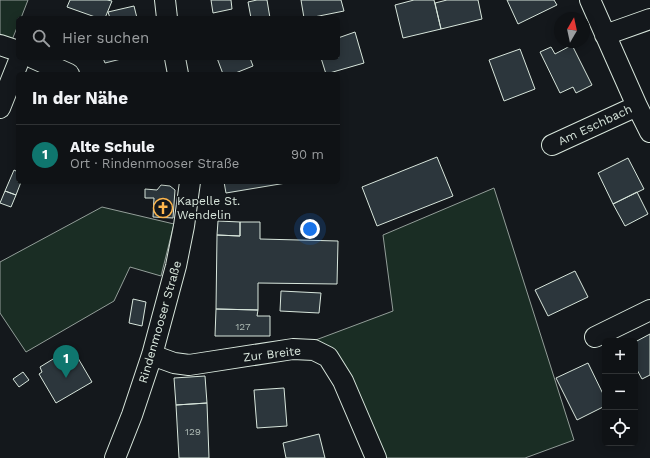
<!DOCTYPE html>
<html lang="de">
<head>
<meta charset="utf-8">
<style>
	:root { --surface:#0f1215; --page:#1d2022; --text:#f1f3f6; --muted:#9b9ea0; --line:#2f3234; --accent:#0f766e }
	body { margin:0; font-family:"Work Sans",sans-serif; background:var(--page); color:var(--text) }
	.controls { position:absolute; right:12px; bottom:12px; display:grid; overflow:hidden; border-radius:6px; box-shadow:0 2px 10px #0003 }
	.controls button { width:36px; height:36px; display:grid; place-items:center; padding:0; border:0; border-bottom:1px solid var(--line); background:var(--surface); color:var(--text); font:20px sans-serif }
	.compass { position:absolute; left:554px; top:12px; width:36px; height:36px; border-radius:50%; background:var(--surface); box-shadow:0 2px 10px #0003; rotate:9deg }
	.you { position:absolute; left:310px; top:229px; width:14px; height:14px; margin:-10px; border:3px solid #fff; border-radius:50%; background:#1a73e8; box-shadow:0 0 0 6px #1a73e833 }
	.badge { display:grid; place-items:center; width:26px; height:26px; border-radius:50%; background:var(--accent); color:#fff; font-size:13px; font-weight:700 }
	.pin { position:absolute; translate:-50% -33px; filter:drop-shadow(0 1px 2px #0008) }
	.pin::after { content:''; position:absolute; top:21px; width:14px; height:12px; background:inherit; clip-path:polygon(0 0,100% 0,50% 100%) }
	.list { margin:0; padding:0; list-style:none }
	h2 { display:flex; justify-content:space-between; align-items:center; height:52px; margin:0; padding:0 16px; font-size:17px }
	h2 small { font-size:13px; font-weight:400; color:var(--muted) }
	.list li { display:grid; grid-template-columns:26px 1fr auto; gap:12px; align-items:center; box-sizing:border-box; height:60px; padding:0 16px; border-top:1px solid var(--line) }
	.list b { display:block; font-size:15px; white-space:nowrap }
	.list p { margin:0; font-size:13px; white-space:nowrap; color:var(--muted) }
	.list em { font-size:13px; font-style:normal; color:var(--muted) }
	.icon { flex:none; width:22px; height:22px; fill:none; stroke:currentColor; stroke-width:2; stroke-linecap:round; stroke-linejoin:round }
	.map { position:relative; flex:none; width:650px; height:458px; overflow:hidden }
	.search { position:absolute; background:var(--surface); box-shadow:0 2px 10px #0003; left:16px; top:16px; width:324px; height:44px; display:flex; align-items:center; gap:10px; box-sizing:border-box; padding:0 14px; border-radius:6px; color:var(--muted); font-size:15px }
	.panel { position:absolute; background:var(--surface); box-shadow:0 2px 10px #0003; left:16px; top:72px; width:324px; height:112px; border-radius:6px }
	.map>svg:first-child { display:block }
	.green { fill:#1a2d24; stroke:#939e99 }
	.building { fill:#2c363c; stroke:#d8e6dc }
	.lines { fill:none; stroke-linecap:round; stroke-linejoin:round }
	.street-casing { stroke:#d8e6dc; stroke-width:22 }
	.street { stroke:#14181c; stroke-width:20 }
	.labels { text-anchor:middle; stroke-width:3; stroke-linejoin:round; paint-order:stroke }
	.number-label { font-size:10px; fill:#adbab4 }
	.street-label { font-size:12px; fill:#d8e6dc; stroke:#14181c }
	.poi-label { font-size:12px; fill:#d8e6dc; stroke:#14181c; text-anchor:start }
</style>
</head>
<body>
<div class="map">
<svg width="650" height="458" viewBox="0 0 650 458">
	<rect width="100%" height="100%" fill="#14181c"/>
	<path class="green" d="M0,0H28L21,18H18V25L12,40L0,34Z
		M494,188L574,440L525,458H385L313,341L393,311L383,235Z
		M102,207L174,224L161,276L130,267L114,301L26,352L0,313V262Z"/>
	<path class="building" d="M70,0H107L112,1L105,18H98L67,7Z
		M211,0H231L232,9L213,13Z
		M257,0H267L270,18H251L248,2Z
		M301,0H341L344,11L309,18H304Z
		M414,0H434L441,29L403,38L395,5Z
		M447,0H478L482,19L441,29L435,3Z
		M507,0H554L557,5L518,24Z
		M134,6L137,18H110L108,12Z
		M355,32L364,63L326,74L321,58H338V38Z
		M572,45L592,85L576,93L573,87L560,93L540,52L551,47L555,54Z
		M520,49L535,89L504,101L489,60Z
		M103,58H125L105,63Z
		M217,58H250L253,66L233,74H223Z
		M437,157L453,196L377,226L362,187Z
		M628,158L644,189L613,204L598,173Z
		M14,170L18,172V182H21L16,195L5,191Z
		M224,182H292L226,193Z
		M161,185L170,186L175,190L173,218L153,217L154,198H145V189L157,190Z
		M5,191L16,195L11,207L0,203Z
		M637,192L648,214L625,226L613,204Z
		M218,221L240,222V236L217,235Z
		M240,222H260V239L338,241L337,284L258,283V310L216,309L217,235L240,236Z
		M575,271L588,297L548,316L535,290Z
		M281,291L321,293L319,313L280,311Z
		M133,299L146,302L142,326L129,323Z
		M216,309L258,310L257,316H270V336H215Z
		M650,334V375L642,379L635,366V342Z
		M75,353L92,382L56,403L39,374L42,372L40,367L58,356L61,361Z
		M588,363L605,398V406L577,420L556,378Z
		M23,372L29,380L19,387L13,379Z
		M205,376L207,403L176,405L174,378Z
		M284,388L287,426L257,428L254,390Z
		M207,403L209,458H179L176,405Z
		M319,434L325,458H286L283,443Z"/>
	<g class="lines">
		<defs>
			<path id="street" d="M165,0L167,18
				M590,0L637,106L650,132
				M605,35L650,19
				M0,45L18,51
				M33,58L69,74
				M175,58L178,74
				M0,108L20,58
				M552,145L637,106
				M595,337L650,310
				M152,355L174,363L189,365L293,349L314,350L328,357L343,381L376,458
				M115,458L132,415L152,355L176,266L184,226L190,182"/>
		</defs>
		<use href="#street" class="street-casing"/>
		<use href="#street" class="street"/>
	</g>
	<defs>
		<symbol id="church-ring" viewBox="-11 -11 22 22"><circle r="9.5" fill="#14181c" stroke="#ffb74d" stroke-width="1.5"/><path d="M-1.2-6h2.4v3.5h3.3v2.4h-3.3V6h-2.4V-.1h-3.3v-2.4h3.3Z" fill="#ffb74d"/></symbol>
	</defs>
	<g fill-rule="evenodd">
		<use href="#church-ring" x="152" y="197" width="22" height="22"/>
	</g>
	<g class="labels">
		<g class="number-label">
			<text x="243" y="330">127</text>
			<text x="193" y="435">129</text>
		</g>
		<g class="street-label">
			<text transform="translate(595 125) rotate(-25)" y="4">Am Eschbach</text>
			<text transform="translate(160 322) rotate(-74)" y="4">Rindenmooser Straße</text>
			<text transform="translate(272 354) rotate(-7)" y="4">Zur Breite</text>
		</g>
		<g class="poi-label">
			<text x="177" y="205">Kapelle St.<tspan x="177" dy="14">Wendelin</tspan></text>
		</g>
	</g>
</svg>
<div class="controls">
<button>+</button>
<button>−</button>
<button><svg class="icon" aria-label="locate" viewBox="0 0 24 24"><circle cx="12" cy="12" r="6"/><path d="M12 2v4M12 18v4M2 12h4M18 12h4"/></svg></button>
</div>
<svg class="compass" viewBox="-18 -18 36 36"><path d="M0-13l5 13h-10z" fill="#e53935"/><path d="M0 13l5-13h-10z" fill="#9b9ea0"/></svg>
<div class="you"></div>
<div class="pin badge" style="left:66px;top:378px">1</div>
<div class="search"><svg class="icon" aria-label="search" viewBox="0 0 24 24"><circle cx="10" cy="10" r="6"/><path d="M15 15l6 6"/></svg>Hier suchen</div>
<section class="panel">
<h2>In der Nähe<small></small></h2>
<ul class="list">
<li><span class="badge">1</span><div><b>Alte Schule</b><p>Ort · Rindenmooser Straße</p></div><em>90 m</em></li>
</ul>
</section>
</div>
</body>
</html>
